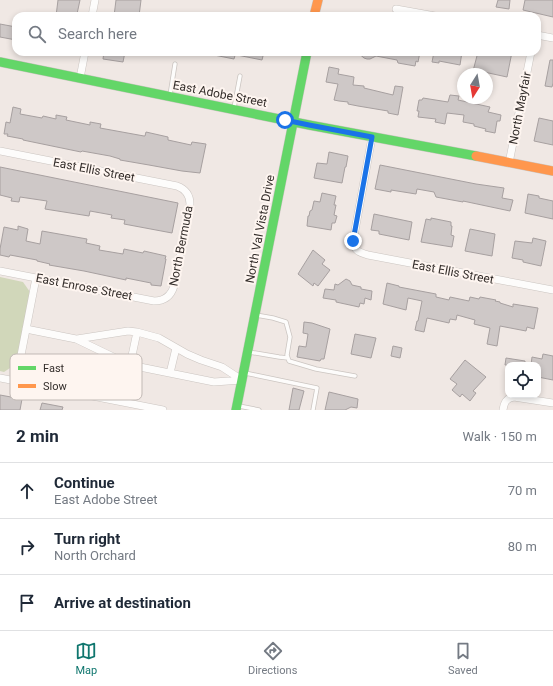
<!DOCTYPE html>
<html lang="en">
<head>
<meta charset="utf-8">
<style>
	:root { --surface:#fff; --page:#f6f6f7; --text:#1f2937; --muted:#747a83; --line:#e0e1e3; --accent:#0f766e }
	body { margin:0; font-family:Roboto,sans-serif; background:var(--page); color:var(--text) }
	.controls { position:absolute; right:12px; bottom:12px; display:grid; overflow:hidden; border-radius:8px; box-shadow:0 2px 6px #0003 }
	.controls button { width:36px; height:36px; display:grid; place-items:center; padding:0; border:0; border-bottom:1px solid var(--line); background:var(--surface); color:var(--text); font:20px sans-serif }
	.compass { position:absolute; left:457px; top:68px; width:36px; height:36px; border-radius:50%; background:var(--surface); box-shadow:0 2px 6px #0003; rotate:191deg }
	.stop { position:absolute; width:12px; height:12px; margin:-9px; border:3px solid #1a73e8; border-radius:50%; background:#fff }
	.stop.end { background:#1a73e8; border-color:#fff; box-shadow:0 1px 4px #0008 }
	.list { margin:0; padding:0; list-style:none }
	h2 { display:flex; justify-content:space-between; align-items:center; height:52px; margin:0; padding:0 16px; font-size:17px }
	h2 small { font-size:13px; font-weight:400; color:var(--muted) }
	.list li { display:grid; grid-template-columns:26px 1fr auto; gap:12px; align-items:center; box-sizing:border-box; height:56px; padding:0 16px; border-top:1px solid var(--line) }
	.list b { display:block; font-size:15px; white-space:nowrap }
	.list p { margin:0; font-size:13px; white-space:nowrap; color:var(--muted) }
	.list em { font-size:13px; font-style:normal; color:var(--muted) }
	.icon { flex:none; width:22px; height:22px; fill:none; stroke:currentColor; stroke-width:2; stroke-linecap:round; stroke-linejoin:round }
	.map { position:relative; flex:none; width:553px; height:410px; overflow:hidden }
	.search { position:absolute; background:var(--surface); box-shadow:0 2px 6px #0003; left:12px; right:12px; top:12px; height:44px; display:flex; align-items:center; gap:10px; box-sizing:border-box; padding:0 14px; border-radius:12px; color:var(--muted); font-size:15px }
	.sheet { height:220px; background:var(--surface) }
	nav { display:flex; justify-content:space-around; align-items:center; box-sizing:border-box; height:56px; border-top:1px solid var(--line); background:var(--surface); font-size:11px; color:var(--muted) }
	nav a { display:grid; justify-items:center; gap:2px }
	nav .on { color:var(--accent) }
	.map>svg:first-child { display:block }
	.green { fill:#d1d7ba }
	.building { fill:#cec8c7; stroke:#a7a0a0 }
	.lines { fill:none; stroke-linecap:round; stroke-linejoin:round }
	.lane-casing { stroke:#cbc5c1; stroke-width:5 }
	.street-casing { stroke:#cbc5c1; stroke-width:8 }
	.fast-casing { stroke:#cbc5c1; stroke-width:10 }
	.slow-casing { stroke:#cbc5c1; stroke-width:10 }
	.lane { stroke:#fdfcfb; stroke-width:3.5 }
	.street { stroke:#fdfcfb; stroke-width:7 }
	.fast { stroke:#63d668; stroke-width:9 }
	.slow { stroke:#ff974d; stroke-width:9 }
	.route { stroke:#1a73e8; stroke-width:5 }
	.labels { text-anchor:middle; stroke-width:4; stroke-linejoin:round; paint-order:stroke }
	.street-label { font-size:12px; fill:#332d2a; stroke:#fef5f0 }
	.key { fill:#fef5f0; stroke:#c1b9b5; stroke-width:1 }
	.key-label { font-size:11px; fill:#332d2a }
</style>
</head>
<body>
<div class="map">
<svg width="553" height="410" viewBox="0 0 553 410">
	<rect width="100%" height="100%" fill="#f0e8e4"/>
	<path class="green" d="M0,277L23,282L30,292L16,364L4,372L0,371Z"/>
	<path class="building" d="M58,0H80L77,14H74V16H56Z
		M116,0H141L139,16H114Z
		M498,0H510L509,9L496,7Z
		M525,0H553V17L523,10Z
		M0,24L16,27V40L0,37Z
		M104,52H125L123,62L103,59Z
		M214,52H236L234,59L214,55Z
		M238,52H264L262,60L237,55Z
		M357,52H420L418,62L416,61L415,66L398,63L397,60L376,56L370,59H367L364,58Z
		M434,52H462L460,65L439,61V63L432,62Z
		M478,52H512L507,77L484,72L483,73L473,71Z
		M550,60H553V83L552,87L545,86Z
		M329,67L339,69L338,74L354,77L353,85L364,86V88L393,95L395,86L403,87L398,115L388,113V111L358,106L348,104V102L339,101L334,100L338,84L326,82Z
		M450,95L459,96L458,100L490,107L488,112L501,115L500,121H497L495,133L485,131L486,129L474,126V124L463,122L464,115L447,113L445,124L435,122L436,119L418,117L419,111H417L419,100H422L423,98L448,102Z
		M13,107L21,109L20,114L42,118L43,116L56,119V115L67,117L66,120L90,125V122L101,124L100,128L144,136H145L146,132L168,137V140L191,145L192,142L206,144L200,173L182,171L149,165L120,160V159L110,156L82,151L81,152L23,140V139L7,136L8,134H4L6,122L10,123Z
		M539,118L553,121V145L534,141Z
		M329,152L348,156L346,167H345L342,183L314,178L317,163L327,164Z
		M380,165L476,184L504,188L502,198L513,200L510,211L463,201V202L436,197L434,192L417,189L416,194L391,190V192L375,189Z
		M0,167L178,203L172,233L124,224L125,220L111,218L112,215L90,211L89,216L45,209L47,201L20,197L19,202L11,201L12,198L0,195Z
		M322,193L336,196L334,205H336L334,215L337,216L335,223H332L331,230L307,226L308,216H309L310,211L312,210L314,201L320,202Z
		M528,194L539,196V198L553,201V219L525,213Z
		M374,214L412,222L409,240L379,234V231L371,230Z
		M431,218L451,222V226H452L451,235L454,236L452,247L421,242L426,219L431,220Z
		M18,226L28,229L26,241L40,244L42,231L87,239L86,243L100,246L99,250L123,254L124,249L143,253L144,251L166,256L165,259H166L161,286L151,285V283L126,278V280L84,271L49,265L50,264L37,261V260L10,255L9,257L0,255V249L4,227L18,230Z
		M470,229L495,234L492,256L465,251Z
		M533,238L546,241L541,266L523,262V260L512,258L515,241L532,243Z
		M313,250L325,260L322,264L330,270L318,286L314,283L313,286L298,274Z
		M346,279L350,281L352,285L361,287V289L372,291L371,300L365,298L364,304L360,303L359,307L336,302V300L323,298L325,289L334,290L335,284L338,285Z
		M387,283L399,286V287L436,294V297L449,300L450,297L469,301L470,297L479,299L480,297L496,300L495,301L500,302V303L513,307V304L538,308L534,329L527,327L526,331L500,326L497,346L487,344L490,328L474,324L475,320L457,315L456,320L450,319L449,323L427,318L424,332L415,330L417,321H418L422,301L408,298L406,310L383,304Z
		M304,322L312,323L330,329L324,359H321L320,361L297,357L299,346L306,347L308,334L303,333Z
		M355,334L376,338L371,358L351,354Z
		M393,346L402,348L400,358L391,356Z
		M543,354L553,356V380L538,377V365H531L532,357L542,359Z
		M506,358L525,361V365H505Z
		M465,360L486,377L473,391L476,393L470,401L462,394L460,397L452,390L457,384L450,379Z
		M293,388L304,391L299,410H289Z
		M329,392L358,399L357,408L351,407L345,410H325Z
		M0,395L22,399L20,410H0Z
		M42,403L63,407L62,410H40Z"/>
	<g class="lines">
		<defs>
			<path id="lane" d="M170,95L175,64
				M234,108L240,76
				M256,315L273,318L286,322L290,337L287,355L289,361L316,369L355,376
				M249,352L279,357L288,358
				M245,373L317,388L313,410
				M239,406L259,410"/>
			<path id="street" d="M396,9L435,16
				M92,16L95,0
				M537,35L553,38
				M80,78L85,52
				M372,137L354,236C353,249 356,252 368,255L553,290
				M0,151L177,186C185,189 190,195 190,204L174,286C171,296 164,301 154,301L0,271
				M509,163L531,52
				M26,329L76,339L130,365L214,382L242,380
				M77,339L128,331L137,332L159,338L187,354L201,360L222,367L242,380
				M130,365L137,332
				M170,373L176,348
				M0,378L163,410
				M16,381L36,278
				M503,410C504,403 506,398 514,397L553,403"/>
			<path id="fast" d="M0,62L309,125L476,156
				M236,410L307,52"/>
			<path id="slow" d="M314,16L318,0
				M476,156L553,171"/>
		</defs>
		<use href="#lane" class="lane-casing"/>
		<use href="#street" class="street-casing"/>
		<use href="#fast" class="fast-casing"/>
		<use href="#slow" class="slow-casing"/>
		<use href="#lane" class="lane"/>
		<use href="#street" class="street"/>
		<use href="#fast" class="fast"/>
		<use href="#slow" class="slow"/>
	</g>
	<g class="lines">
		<path class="route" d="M285,120L309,125L372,137L353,241"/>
	</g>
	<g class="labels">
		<g class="street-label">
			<text transform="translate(220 94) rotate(11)" y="4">East Adobe Street</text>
			<text transform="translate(520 108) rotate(-79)" y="4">North Mayfair</text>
			<text transform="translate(94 170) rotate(11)" y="4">East Ellis Street</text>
			<text transform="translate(260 229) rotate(-79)" y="4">North Val Vista Drive</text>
			<text transform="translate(181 246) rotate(-79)" y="4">North Bermuda</text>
			<text transform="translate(453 272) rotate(11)" y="4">East Ellis Street</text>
			<text transform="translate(84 287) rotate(11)" y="4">East Enrose Street</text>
		</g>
	</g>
	<rect x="10" y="354" width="132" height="46" rx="6" class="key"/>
	<rect x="18" y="366" width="18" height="4" fill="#63d668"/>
	<rect x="18" y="384" width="18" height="4" fill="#ff974d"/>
	<g class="key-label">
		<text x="43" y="372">Fast</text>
		<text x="43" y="390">Slow</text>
	</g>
</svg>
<div class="controls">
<button><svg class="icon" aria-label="locate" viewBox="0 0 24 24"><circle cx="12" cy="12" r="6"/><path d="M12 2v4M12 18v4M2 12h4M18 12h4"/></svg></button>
</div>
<svg class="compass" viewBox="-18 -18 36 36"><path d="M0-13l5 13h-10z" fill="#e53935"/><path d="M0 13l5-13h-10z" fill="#747a83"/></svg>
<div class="stop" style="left:285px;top:120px"></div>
<div class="stop end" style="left:353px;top:241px"></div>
<div class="search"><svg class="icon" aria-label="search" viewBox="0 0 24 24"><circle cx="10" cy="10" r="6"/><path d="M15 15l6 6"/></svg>Search here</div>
</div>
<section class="sheet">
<h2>2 min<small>Walk · 150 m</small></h2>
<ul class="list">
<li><svg class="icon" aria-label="ahead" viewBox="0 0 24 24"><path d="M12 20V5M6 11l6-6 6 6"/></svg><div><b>Continue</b><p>East Adobe Street</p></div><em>70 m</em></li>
<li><svg class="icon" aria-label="right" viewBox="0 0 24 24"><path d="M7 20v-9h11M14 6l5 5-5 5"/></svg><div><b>Turn right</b><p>North Orchard</p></div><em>80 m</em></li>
<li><svg class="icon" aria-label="arrive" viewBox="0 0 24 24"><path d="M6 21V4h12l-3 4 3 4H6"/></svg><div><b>Arrive at destination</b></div></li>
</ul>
</section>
<nav>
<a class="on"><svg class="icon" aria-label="map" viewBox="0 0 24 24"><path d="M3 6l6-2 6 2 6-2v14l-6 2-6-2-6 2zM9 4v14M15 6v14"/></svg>Map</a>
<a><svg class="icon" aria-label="directions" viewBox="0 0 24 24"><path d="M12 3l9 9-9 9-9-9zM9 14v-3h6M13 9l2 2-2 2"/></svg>Directions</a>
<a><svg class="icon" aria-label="saved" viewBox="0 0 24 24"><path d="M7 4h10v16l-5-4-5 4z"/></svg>Saved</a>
</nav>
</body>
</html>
